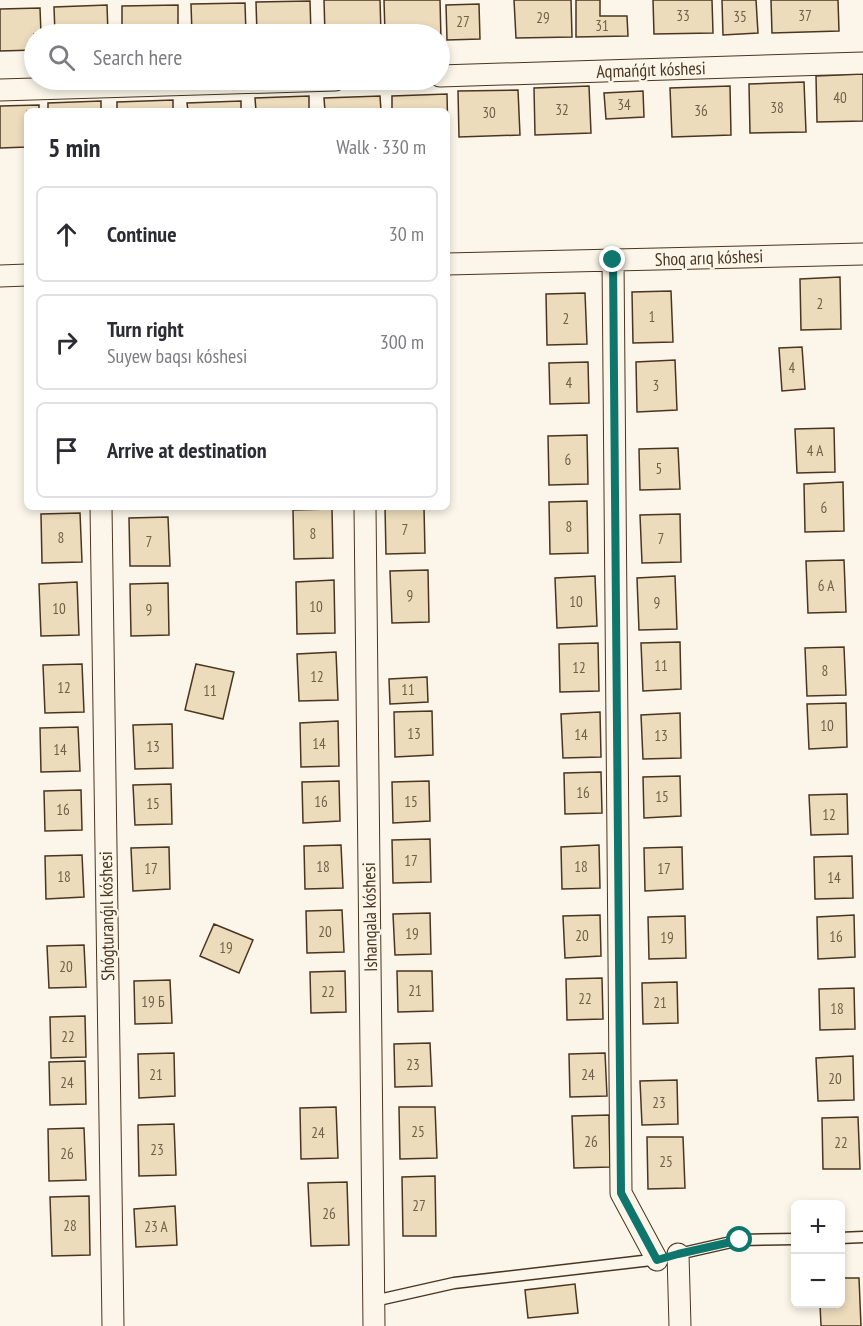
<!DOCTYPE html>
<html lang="en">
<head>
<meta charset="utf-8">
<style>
	:root { --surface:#fff; --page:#f2f2f3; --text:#2b2b33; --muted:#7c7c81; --line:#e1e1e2 }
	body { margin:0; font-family:"PT Sans Narrow",sans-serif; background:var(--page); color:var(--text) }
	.controls { position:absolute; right:18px; bottom:18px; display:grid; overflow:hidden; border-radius:9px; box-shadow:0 3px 9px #0003 }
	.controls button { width:54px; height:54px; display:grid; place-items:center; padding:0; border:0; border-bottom:2px solid var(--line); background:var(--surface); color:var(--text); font:30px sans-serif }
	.stop { position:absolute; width:18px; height:18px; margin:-14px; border:4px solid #0f766e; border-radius:50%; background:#fff }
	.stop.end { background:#0f766e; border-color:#fff; box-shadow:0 2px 6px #0008 }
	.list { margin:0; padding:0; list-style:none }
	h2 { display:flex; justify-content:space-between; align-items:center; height:78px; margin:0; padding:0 24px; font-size:26px }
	h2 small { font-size:20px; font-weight:400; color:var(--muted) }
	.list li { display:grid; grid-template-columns:39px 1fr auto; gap:18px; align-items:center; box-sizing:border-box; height:96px; margin:0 12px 12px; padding:0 12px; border:2px solid var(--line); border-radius:9px }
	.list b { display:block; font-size:22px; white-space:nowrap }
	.list p { margin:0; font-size:20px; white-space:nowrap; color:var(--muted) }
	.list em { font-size:20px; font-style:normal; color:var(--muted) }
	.icon { flex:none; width:33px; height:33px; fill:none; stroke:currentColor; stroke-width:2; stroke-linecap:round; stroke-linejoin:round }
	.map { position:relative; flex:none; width:863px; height:1326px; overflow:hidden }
	.search { position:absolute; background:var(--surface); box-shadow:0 3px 9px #0003; left:24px; top:24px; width:426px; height:66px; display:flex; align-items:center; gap:15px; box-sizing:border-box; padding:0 21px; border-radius:33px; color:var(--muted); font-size:22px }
	.panel { position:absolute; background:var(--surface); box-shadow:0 3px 9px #0003; left:24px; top:108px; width:426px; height:402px; border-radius:9px }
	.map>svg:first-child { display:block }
	.building { fill:#ecdcbc; stroke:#4a3520; stroke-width:1.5 }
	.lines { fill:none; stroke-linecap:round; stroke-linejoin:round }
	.service-casing { stroke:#4a3520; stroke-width:13 }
	.minor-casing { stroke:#4a3520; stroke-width:23 }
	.service { stroke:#fbf6e9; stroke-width:10 }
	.minor { stroke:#fbf6e9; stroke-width:21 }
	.route { stroke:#0f766e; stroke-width:8 }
	.labels { text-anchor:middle; stroke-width:4.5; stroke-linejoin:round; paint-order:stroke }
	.number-label { font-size:15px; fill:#725f47 }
	.street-label { font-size:18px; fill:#4a3520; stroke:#fbf6e9 }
</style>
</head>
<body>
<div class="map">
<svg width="863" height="1326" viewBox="0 0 863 1326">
	<rect width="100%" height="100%" fill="#fbf6e9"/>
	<path class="building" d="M324,0H380L381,34H325Z
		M384,0H440L441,40H440V34H385Z
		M514,0H571L572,37L516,38Z
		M576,0H600V16H627L628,36L576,37Z
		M653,0H712L713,33L654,34Z
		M722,0H756L758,33L723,35Z
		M771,0H838L839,31L772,33Z
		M310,1L311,34H257L256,2Z
		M245,3L246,34H192L191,4Z
		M479,4L480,39L447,40L446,5Z
		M107,5L108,34H55L54,7Z
		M178,5V34H122V6Z
		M40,8L41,34H34V50L0,51V9Z
		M863,74V121L817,122L816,76Z
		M804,82L806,132L750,133L749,84Z
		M589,86L591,133L535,135L534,88Z
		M730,86L731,135L672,137L670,88Z
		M518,90L520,135L459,137L458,91Z
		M643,91L644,117L606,119L604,93Z
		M447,94L448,140H447V111H392V96Z
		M309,96V111H256L255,98Z
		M380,96L381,111H325L324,98Z
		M173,100V111H117V102Z
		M101,101V111H48V103Z
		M241,101V111H188L187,103Z
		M39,105V111H27V147L0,148V106Z
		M840,277L841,329L801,330L800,279Z
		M671,291L673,342L633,343L632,292Z
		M585,293L587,344L547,345L546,294Z
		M802,347L805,389L782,391L779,348Z
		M675,360L677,410L637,412L636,362Z
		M588,362L589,403L550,404L549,363Z
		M834,428L835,472L797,473L795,429Z
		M587,435L588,484L549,485L548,436Z
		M678,448L680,489L640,490L639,449Z
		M843,482L844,531L805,532L804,484Z
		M587,501L588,553L550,554L549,502Z
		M385,507H424L425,553L386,554Z
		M332,509L333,558L294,559L293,510Z
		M80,513L82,562L42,563L41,514Z
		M680,514L681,562L642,563L640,515Z
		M168,517L170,566H130L129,518Z
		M844,560L846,612L808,613L806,561Z
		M428,570L429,622L392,623L390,571Z
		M595,576L597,626L557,628L555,578Z
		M675,576L677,629L639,630L637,578Z
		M334,580L335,633L297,634L296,582Z
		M77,582L79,635L41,636L39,584Z
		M168,583L169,635L131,636L130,584Z
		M680,642L681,689L643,691L641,643Z
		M598,643L599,691L560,692L559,644Z
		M844,647L846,695L807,696L805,648Z
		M336,652L338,700L299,701L297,654Z
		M82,664L84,712L45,713L43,665Z
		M196,664L234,672L223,719L185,710Z
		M427,677L428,702L390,704L389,679Z
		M846,703L847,747L809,749L807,704Z
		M432,711L433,755L395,757L394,712Z
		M600,712L601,757L563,758L561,714Z
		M680,713L681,758L643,759L641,715Z
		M338,721L339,766L301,767L300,723Z
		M172,724L173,768L135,769L133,725Z
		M78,727L80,771L41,772L40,728Z
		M601,772L602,813L565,814L564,773Z
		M680,776L681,816L644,818L643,777Z
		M339,781L340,821L303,823L302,782Z
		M429,781L430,821L393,823L392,782Z
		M171,784L172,824L135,825L133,785Z
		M81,790L82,830L45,831L44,791Z
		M847,794L848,834L811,835L809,795Z
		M430,839L431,882L393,883L392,840Z
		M341,845L343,888L305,889L304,846Z
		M599,845L600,888L562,889L561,847Z
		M169,847L170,889L133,891L131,848Z
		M682,847L683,889L645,891L644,848Z
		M82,855L84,897L46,899L45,856Z
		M852,856L853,898L815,899L814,857Z
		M342,910L344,952L307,953L306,911Z
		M430,913L431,954L395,955L393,914Z
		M600,915L601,956L565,958L563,916Z
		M854,915L855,957L818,959L817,917Z
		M685,916L686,958L649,959L648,917Z
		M214,924L253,940L239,973L200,956Z
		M84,945L86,987L49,988L47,946Z
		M345,971L346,1012L311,1013L310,972Z
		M397,971H432L433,1011L398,1012Z
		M602,978L603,1019L567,1020L566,979Z
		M170,980L172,1023L135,1024L134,981Z
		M677,982L678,1023L643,1024L642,983Z
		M854,988L855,1029L820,1030L819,989Z
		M85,1016L86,1057L51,1058L50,1017Z
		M430,1043L432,1086L395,1087L394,1044Z
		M174,1053L175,1096L139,1098L138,1054Z
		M605,1053L607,1096L570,1097L569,1054Z
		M853,1056L854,1100L818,1101L816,1058Z
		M85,1061L86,1104L50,1105L49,1062Z
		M677,1080L678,1124L642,1125L640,1081Z
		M336,1107L338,1158L301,1159L300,1108Z
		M399,1107H435L437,1158L400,1159Z
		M609,1115L610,1167L574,1168L572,1116Z
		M858,1117L860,1169H823L822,1118Z
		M174,1124L176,1175L139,1176L138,1125Z
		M84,1128L86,1180L49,1181L48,1129Z
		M647,1137H683L685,1188L648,1189Z
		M435,1176L436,1236H403L402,1177Z
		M347,1182L349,1245L311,1246L308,1183Z
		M89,1196L90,1255L52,1256L50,1197Z
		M175,1206L177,1245L136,1247L134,1209Z
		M840,1278H859L861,1326H821L820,1304H840Z
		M575,1284L578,1313L528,1318L525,1290Z"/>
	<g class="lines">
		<defs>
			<path id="service" d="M840,1238L863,1237
				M674,1255L740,1240L796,1239
				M374,1301L454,1283L660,1259"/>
			<path id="minor" d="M440,76L863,63
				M0,90L335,80
				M613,260L621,1193L657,1260
				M447,264L863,254
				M0,276L27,275
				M101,507L113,1326
				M365,507L374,1326
				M678,1254L680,1326"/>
		</defs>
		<use href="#service" class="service-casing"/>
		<use href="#minor" class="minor-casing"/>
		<use href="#service" class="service"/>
		<use href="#minor" class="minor"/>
	</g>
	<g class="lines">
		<path class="route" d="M613,260L621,1193L657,1260L678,1254L740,1240"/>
	</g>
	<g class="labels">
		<g class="number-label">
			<text x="683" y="21">33</text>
			<text x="805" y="21">37</text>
			<text x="740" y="22">35</text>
			<text x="543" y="23">29</text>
			<text x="463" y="27">27</text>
			<text x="602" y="31">31</text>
			<text x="840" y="103">40</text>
			<text x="624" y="110">34</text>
			<text x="777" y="113">38</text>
			<text x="562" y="115">32</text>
			<text x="701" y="116">36</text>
			<text x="489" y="118">30</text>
			<text x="820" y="309">2</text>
			<text x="652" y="322">1</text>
			<text x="566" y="324">2</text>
			<text x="792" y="373">4</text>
			<text x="569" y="388">4</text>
			<text x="656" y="391">3</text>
			<text x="815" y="456">4 А</text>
			<text x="568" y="465">6</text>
			<text x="659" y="474">5</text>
			<text x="824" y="513">6</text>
			<text x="569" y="532">8</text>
			<text x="405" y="535">7</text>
			<text x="313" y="539">8</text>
			<text x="61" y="543">8</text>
			<text x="661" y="544">7</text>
			<text x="149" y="547">7</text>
			<text x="826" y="591">6 А</text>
			<text x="410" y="601">9</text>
			<text x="576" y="607">10</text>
			<text x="657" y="608">9</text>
			<text x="316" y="612">10</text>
			<text x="59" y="614">10</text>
			<text x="149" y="615">9</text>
			<text x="661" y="671">11</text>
			<text x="579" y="673">12</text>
			<text x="825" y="676">8</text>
			<text x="317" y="682">12</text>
			<text x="64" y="693">12</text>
			<text x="408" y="695">11</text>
			<text x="210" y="696">11</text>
			<text x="827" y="731">10</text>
			<text x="414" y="739">13</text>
			<text x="581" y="740">14</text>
			<text x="661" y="741">13</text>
			<text x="319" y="749">14</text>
			<text x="153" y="752">13</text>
			<text x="60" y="755">14</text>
			<text x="583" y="798">16</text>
			<text x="662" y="802">15</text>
			<text x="321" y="807">16</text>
			<text x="411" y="807">15</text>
			<text x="153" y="809">15</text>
			<text x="63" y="815">16</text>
			<text x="829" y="820">12</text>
			<text x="411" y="866">17</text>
			<text x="323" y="872">18</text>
			<text x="581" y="872">18</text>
			<text x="151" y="874">17</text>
			<text x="664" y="874">17</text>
			<text x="64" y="882">18</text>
			<text x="834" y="883">14</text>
			<text x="325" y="937">20</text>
			<text x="412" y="939">19</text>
			<text x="582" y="941">20</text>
			<text x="836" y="942">16</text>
			<text x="667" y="943">19</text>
			<text x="226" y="953">19</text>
			<text x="66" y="972">20</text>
			<text x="415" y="996">21</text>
			<text x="328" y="997">22</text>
			<text x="585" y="1004">22</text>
			<text x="153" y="1007">19 Б</text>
			<text x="660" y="1008">21</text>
			<text x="837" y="1014">18</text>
			<text x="68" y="1042">22</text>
			<text x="413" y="1070">23</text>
			<text x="156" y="1080">21</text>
			<text x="588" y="1080">24</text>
			<text x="835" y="1084">20</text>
			<text x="67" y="1088">24</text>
			<text x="659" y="1108">23</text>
			<text x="418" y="1137">25</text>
			<text x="318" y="1138">24</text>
			<text x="591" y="1147">26</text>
			<text x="841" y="1148">22</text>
			<text x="157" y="1155">23</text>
			<text x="67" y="1159">26</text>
			<text x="666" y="1167">25</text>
			<text x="419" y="1211">27</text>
			<text x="329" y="1219">26</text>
			<text x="70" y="1231">28</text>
			<text x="156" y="1232">23 А</text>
		</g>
		<g class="street-label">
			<text transform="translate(651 70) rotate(-2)" y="6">Aqmańǵıt kóshesi</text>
			<text transform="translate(709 258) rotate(-2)" y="6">Shoq arıq kóshesi</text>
			<text transform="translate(107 916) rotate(-91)" y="6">Shógturanǵıl kóshesi</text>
			<text transform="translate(370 917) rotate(-91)" y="6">Ishanqala kóshesi</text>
		</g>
	</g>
</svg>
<div class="controls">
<button>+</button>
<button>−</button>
</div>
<div class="stop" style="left:740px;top:1240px"></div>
<div class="stop end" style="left:613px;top:260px"></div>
<div class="search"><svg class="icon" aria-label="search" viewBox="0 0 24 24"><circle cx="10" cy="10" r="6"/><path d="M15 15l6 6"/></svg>Search here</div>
<section class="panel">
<h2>5 min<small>Walk · 330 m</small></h2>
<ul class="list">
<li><svg class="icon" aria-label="ahead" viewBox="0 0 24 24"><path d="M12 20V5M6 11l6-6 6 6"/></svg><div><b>Continue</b></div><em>30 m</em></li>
<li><svg class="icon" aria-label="right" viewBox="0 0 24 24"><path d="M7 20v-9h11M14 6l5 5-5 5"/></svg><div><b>Turn right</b><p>Suyew baqsı kóshesi</p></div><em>300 m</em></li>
<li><svg class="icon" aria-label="arrive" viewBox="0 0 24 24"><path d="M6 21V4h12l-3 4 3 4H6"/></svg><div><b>Arrive at destination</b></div></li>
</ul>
</section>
</div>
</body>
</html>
